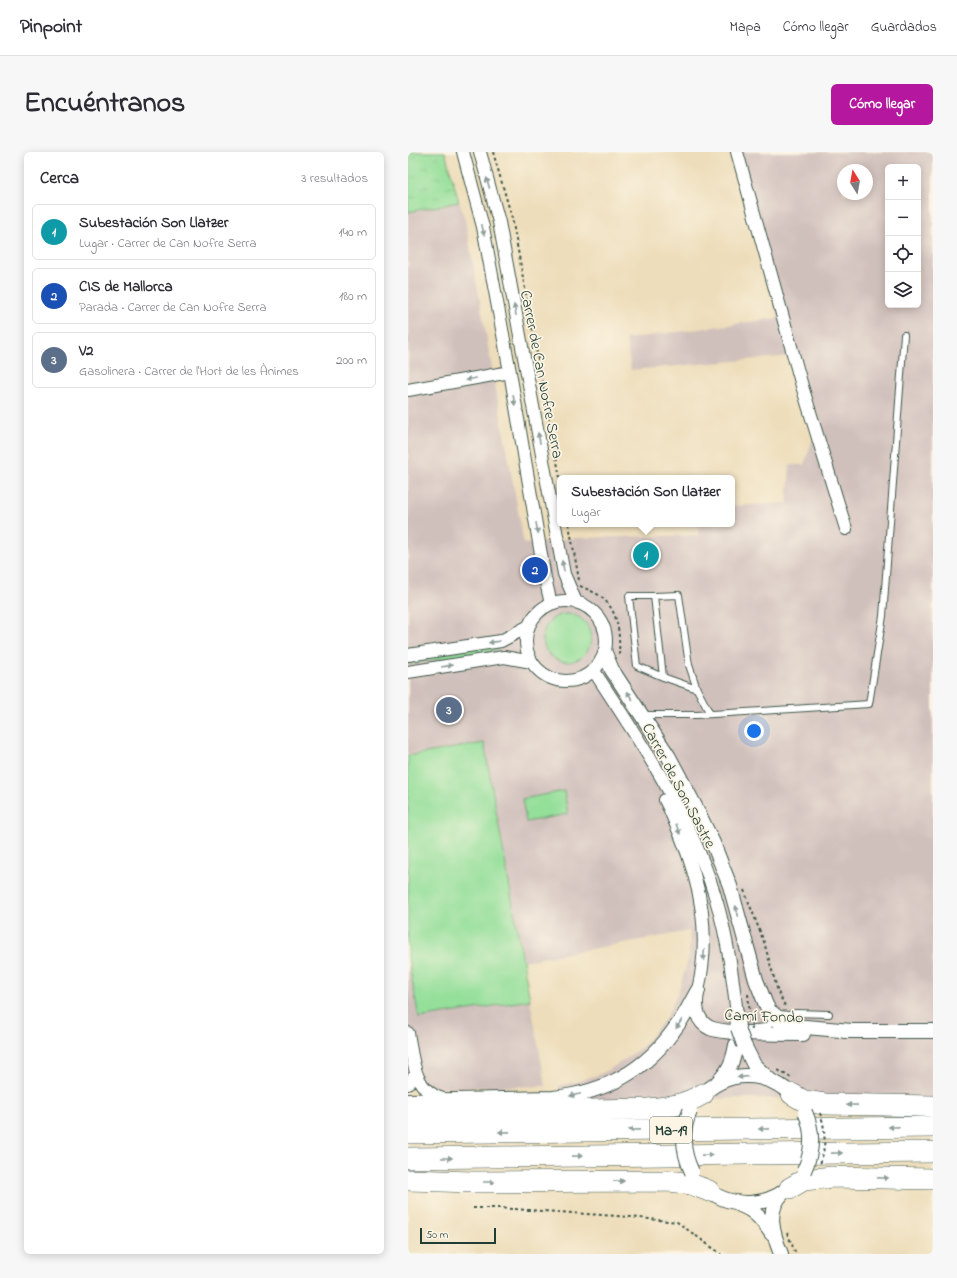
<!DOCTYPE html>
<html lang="es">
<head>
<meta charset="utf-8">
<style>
	:root { --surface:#fff; --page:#f7f7f7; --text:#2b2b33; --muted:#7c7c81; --line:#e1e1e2; --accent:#b5179e }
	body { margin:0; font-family:"Indie Flower",sans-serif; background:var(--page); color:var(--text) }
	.controls { position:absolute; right:12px; top:12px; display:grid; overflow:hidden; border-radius:6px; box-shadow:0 2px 10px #0003 }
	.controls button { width:36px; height:36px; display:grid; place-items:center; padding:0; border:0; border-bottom:1px solid var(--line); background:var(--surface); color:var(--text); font:20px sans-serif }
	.compass { position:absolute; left:429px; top:12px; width:36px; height:36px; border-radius:50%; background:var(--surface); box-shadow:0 2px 10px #0003; rotate:349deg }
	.scale { position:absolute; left:12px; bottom:10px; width:76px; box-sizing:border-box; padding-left:4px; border:2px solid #1f3d34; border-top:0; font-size:11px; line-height:14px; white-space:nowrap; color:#1f3d34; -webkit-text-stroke:3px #fcf5e5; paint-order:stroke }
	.you { position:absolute; left:346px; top:579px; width:14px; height:14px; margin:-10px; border:3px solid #fff; border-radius:50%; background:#1a73e8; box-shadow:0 0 0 6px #1a73e833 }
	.badge { display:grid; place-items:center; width:26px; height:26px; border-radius:50%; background:var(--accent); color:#fff; font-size:13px; font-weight:700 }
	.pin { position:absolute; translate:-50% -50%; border:2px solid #fff; box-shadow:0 1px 4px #0006 }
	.popup { position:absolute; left:149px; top:323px; width:178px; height:52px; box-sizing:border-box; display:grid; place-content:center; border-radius:6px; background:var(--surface); filter:drop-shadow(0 1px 3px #0005); font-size:13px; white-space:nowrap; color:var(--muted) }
	.popup b { font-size:15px; color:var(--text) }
	.popup::after { content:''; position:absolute; left:50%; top:100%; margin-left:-8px; border:8px solid transparent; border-top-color:var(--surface) }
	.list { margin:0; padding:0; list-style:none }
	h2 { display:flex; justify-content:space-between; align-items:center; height:52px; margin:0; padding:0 16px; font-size:17px }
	h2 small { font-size:13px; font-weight:400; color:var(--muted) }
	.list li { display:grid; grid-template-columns:26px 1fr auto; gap:12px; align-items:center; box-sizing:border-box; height:56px; margin:0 8px 8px; padding:0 8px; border:1px solid var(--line); border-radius:6px }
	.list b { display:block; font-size:15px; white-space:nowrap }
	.list p { margin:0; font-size:13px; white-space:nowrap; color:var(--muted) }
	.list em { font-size:13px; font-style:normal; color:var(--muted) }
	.icon { flex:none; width:22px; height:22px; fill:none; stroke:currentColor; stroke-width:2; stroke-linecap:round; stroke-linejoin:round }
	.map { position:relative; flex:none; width:525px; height:1102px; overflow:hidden; border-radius:6px }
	header { display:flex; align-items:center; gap:24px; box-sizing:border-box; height:56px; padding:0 20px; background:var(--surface); border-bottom:1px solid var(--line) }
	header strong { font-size:19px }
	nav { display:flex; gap:22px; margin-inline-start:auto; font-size:14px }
	.intro { display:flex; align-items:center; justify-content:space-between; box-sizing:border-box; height:96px; padding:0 24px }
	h1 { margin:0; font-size:28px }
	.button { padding:10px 18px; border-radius:6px; background:var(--accent); color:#fff; font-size:14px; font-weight:700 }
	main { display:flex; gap:24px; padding:0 24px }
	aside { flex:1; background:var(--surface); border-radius:6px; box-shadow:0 2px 10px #0003 }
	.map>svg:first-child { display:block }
	.industrial { fill:#d0c0bc; fill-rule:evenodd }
	.grass { fill:#94df9a; stroke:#5a8e67 }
	.park { fill:url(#park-tufts); stroke:#5a8e67 }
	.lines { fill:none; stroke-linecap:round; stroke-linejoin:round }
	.service-casing { stroke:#3e5548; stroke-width:8 }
	.minor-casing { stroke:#3e5548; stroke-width:14 }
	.tertiary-casing { stroke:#3e5548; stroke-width:16 }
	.motorway-casing { stroke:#3e5548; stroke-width:22 }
	.path { stroke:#3e5548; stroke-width:2; stroke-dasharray:3 3; stroke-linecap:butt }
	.service { stroke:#fff; stroke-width:6 }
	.minor { stroke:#fff; stroke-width:12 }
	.tertiary { stroke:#fff; stroke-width:14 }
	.motorway { stroke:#fff; stroke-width:21 }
	.tertiary-bridge-casing { stroke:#3e5548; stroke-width:16; stroke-linecap:butt }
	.path-bridge { stroke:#3e5548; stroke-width:2; stroke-dasharray:3 3; stroke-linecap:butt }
	.tertiary-bridge { stroke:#fff; stroke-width:14 }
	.oneway { fill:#8f9e9a }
	.labels { text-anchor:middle; stroke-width:3.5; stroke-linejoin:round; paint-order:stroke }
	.shield { fill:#fcf5e5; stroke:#617469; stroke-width:1 }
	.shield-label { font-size:15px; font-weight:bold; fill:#1f3d34 }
	.street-label { font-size:16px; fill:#1f3d34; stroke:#fcf5e5 }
</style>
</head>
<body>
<header>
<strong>Pinpoint</strong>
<nav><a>Mapa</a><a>Cómo llegar</a><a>Guardados</a></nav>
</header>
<div class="intro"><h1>Encuéntranos</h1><a class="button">Cómo llegar</a></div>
<main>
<aside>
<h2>Cerca<small>3 resultados</small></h2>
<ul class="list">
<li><span class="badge" style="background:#0f9aa8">1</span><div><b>Subestación Son Llatzer</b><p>Lugar · Carrer de Can Nofre Serra</p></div><em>140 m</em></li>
<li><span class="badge" style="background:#1a4fb4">2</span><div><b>CIS de Mallorca</b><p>Parada · Carrer de Can Nofre Serra</p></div><em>180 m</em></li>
<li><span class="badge" style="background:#5c6f8a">3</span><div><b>V2</b><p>Gasolinera · Carrer de l'Hort de les Ànimes</p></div><em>200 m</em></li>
</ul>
</aside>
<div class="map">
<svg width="525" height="1102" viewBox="0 0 525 1102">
	<defs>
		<pattern id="park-tufts" width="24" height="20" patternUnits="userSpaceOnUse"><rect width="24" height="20" fill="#94df9a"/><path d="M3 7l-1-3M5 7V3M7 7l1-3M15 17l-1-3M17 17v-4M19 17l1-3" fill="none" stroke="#7fc085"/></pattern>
	</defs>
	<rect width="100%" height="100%" fill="#fcf5e5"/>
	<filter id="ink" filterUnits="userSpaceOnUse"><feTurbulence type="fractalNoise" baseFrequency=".025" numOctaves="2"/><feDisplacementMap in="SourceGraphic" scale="8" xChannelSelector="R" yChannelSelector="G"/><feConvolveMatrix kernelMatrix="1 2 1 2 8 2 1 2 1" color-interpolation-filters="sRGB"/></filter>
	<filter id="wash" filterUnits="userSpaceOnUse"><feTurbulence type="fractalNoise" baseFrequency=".012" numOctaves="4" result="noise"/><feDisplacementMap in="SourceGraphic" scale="16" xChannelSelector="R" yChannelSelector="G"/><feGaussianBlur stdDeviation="0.9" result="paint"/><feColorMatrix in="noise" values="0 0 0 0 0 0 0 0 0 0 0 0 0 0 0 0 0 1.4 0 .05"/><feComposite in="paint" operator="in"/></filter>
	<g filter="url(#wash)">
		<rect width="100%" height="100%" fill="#edddba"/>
		<path class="industrial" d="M0,0H34L57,67L116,392L166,386L290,383V372H324V354L379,351L382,313H396L407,280L383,204L223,218L218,187L371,166L325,0H525V948L336,946L160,952L150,934L172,929L195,921L215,909L235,894L258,866L271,838L281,804L282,779L116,809L76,592L0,604ZM480,15H510V153H480ZM435,18H459V42H435Z
			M0,806L11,866L122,848L138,934L0,937Z"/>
		<path class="grass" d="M135 486a24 24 0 1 1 48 0a24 24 0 1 1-48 0Z
			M89,493L90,498L0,512V507Z
			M76,591L122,848L11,866L0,806V604Z
			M156,639L160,662L118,670L114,647Z"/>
		<path class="park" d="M0,0H37L51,50L0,60Z"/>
	</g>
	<g filter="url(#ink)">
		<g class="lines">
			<defs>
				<path id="service" d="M246,444H221L229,514L255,525
					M289,537L255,525L246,444L271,443L281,513L289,537L302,562
					M234,563H289L461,552L475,464L496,183
					M367,858L372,862L380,863
					M377,864L387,861L421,862
					M349,876L357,875L368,868"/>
				<path id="minor" d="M55,0L75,75L102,220L137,426L143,452
					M72,0L91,70L156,422L168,450
					M329,0L394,234L438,377
					M0,238L102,220
					M118 489a40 40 0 1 1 80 0a40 40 0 1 1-80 0Z
					M0,503L93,489L121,474
					M186,519C229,585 275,652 301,726C317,770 324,817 329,863
					M0,520L96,505L124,510
					M257,648C263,659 267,671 272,682C293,733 303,783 290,838
					M0,881C5,907 5,939 35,947
					M0,932L8,922"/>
				<path id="tertiary" d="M197,501L204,518L261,605L289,658L305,691L322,734L348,828L358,853L362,860L366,865L372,870L386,874L444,879
					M289,842C286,855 289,870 302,876C309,879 317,879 324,880C348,882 371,882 395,882
					M329,863L330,876
					M436,879H525
					M336,893L346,913L362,928
					M309,931C321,919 325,910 328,893
					M289,948C319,915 359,917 390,948
					M0,949L145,946C197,941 238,919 268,875C277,864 283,850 290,838
					M294,1033C322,1059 363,1056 388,1029
					M332,1053C347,1058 355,1069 364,1082
					M373,1102C365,1082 357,1058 375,1041"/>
				<path id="motorway" d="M384,942L396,949L417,952L525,954
					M0,961L240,957C262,955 276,953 295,942
					M0,981L525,975
					M0,1006L525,1000
					M0,1028L65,1030L262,1029L283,1032L301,1039
					M382,1036L396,1028L424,1025L525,1027"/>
			</defs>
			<use href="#service" class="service-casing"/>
			<use href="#minor" class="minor-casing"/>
			<use href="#tertiary" class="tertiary-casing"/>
			<use href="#motorway" class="motorway-casing"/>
			<path class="path" d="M85,0L104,66L152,326
				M161,372L171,428
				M172,434C179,437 186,440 192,444C211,458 212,482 211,504
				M336,738L356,790L370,840L377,854
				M340,842L342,863
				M370,918L385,927
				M65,1056H91L223,1065L269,1070L313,1102
				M379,1081L388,1102"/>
			<use href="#service" class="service"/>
			<use href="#minor" class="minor"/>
			<use href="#tertiary" class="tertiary"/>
			<use href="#motorway" class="motorway"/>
			<defs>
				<path id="tertiary-bridge" d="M330,876L336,893
					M282,959C273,980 274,999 284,1020
					M396,1019C405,999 406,980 397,960"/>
			</defs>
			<use href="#tertiary-bridge" class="tertiary-bridge-casing"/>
			<path class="path-bridge" d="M339,863L340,870
				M342,863L344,878
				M412,961C418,977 418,995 412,1012"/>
			<use href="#tertiary-bridge" class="tertiary-bridge"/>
		</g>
		<defs><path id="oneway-solid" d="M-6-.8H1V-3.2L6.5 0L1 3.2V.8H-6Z"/></defs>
		<g class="oneway">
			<use href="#oneway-solid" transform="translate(80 31) rotate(-105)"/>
			<use href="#oneway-solid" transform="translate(75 78) rotate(78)"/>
			<use href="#oneway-solid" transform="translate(107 158) rotate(-101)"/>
			<use href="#oneway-solid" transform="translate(63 227) rotate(170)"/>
			<use href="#oneway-solid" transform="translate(106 248) rotate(80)"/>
			<use href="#oneway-solid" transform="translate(131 286) rotate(-101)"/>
			<use href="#oneway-solid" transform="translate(129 376) rotate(80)"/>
			<use href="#oneway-solid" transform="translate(155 414) rotate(-101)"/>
			<use href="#oneway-solid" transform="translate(86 490) rotate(172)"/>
			<use href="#oneway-solid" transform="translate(39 514) rotate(-9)"/>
			<use href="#oneway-solid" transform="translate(222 544) rotate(-123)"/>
			<use href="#oneway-solid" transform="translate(270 677) rotate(68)"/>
			<use href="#oneway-solid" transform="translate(329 759) rotate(-105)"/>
			<use href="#oneway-solid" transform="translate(296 803) rotate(93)"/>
			<use href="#oneway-solid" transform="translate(271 872) rotate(123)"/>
			<use href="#oneway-solid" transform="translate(335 925) rotate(175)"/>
			<use href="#oneway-solid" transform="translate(167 943) rotate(168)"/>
			<use href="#oneway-solid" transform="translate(444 953) rotate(-179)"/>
			<use href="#oneway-solid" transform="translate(486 975) rotate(179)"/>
			<use href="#oneway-solid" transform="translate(356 977) rotate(179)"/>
			<use href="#oneway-solid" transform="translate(226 978) rotate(179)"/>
			<use href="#oneway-solid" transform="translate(96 980) rotate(179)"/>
			<use href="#oneway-solid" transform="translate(429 1001) rotate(-1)"/>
			<use href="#oneway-solid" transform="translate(299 1003) rotate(-1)"/>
			<use href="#oneway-solid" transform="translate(169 1004) rotate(-1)"/>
			<use href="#oneway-solid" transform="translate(39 1006)"/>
			<use href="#oneway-solid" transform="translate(475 1026) rotate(1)"/>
			<use href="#oneway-solid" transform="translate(211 1029) rotate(-1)"/>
			<use href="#oneway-solid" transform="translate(81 1030)"/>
		</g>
	</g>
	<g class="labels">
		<rect class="shield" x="242" y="965" width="42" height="26" rx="3"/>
		<g class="shield-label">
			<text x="263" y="983">Ma-19</text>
		</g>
		<g class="street-label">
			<text transform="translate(135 222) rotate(79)" y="6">Carrer de Can Nofre Serra</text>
			<text transform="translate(272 633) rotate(62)" y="6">Carrer de Son Sastre</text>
			<text transform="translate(356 863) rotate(2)" y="6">Camí Fondo</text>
		</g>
	</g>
</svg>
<div class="controls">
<button>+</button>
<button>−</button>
<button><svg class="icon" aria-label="locate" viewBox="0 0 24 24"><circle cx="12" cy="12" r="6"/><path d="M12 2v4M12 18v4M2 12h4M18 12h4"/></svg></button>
<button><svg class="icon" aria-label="layers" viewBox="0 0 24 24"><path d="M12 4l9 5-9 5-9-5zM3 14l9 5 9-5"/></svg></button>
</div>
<svg class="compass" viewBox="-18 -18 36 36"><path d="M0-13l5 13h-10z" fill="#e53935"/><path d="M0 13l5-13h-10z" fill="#7c7c81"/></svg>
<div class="scale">50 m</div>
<div class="you"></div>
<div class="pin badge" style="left:238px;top:403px;background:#0f9aa8">1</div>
<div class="popup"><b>Subestación Son Llatzer</b>Lugar</div>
<div class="pin badge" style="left:127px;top:418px;background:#1a4fb4">2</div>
<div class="pin badge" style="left:41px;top:558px;background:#5c6f8a">3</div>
</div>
</main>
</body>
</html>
